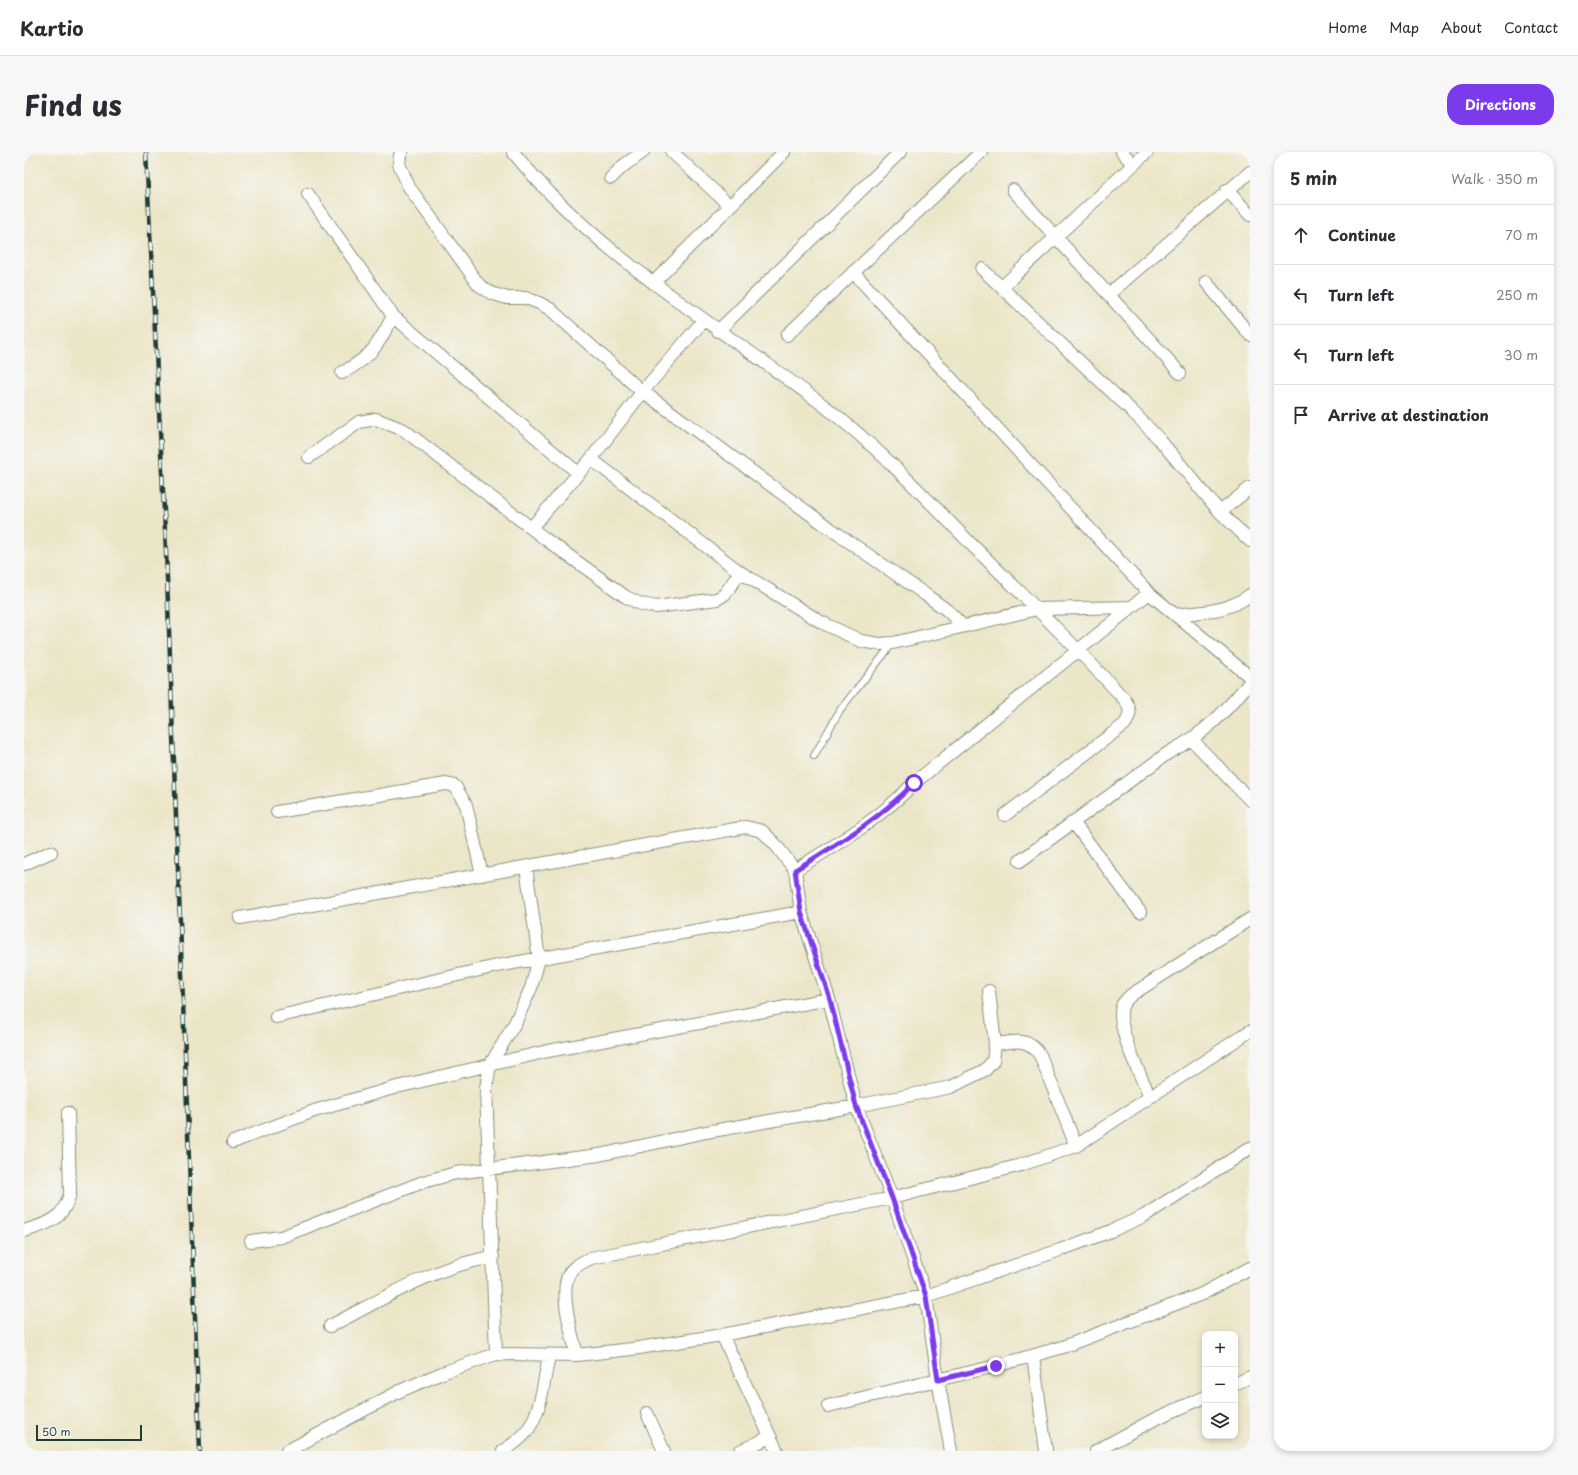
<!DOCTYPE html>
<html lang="en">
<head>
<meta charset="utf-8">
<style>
	:root { --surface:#fff; --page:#f7f7f7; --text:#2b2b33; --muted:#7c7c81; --line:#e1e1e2; --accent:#7c3aed }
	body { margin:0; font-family:"Playpen Sans",sans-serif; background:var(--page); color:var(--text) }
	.controls { position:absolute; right:12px; bottom:12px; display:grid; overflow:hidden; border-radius:8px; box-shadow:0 2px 6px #0003 }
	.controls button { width:36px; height:36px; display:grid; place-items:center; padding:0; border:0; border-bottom:1px solid var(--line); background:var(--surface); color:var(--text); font:20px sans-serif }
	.scale { position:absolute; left:12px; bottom:10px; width:106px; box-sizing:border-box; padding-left:4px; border:2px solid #1f3d34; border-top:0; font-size:11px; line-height:14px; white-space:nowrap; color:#1f3d34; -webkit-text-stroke:3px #f6f6f2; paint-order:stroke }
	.stop { position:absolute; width:12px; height:12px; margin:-9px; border:3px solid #7c3aed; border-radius:50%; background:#fff }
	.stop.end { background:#7c3aed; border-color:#fff; box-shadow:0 1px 4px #0008 }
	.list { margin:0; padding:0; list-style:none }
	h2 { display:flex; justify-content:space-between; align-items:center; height:52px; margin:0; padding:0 16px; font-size:17px }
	h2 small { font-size:13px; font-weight:400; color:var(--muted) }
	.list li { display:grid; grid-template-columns:26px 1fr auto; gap:12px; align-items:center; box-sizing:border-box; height:60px; padding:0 16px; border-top:1px solid var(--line) }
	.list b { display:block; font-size:15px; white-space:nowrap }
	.list em { font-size:13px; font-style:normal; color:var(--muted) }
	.icon { flex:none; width:22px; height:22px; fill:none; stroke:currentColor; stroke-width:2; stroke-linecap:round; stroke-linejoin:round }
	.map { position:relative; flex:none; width:1226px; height:1299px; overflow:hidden; border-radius:16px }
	header { display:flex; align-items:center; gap:24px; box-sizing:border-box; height:56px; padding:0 20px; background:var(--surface); border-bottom:1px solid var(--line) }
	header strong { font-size:19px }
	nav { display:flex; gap:22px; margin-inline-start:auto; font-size:14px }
	.intro { display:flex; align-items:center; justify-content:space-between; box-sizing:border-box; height:96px; padding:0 24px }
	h1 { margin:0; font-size:28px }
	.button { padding:10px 18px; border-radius:16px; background:var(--accent); color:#fff; font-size:14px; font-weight:700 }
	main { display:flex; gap:24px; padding:0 24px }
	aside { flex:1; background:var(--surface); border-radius:16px; box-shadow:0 2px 6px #0003 }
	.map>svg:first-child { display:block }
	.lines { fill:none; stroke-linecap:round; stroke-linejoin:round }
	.lane-casing { stroke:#86927e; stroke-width:8 }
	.street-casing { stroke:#86927e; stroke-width:14 }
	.lane { stroke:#fff; stroke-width:6 }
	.street { stroke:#fff; stroke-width:12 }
	.rail-casing { stroke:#1f3d34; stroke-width:4.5 }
	.rail { stroke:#f6f6f2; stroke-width:3; stroke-dasharray:9; stroke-linecap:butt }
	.route { stroke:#7c3aed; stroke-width:5 }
</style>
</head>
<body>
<header>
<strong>Kartio</strong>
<nav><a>Home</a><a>Map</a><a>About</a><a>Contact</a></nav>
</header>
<div class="intro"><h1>Find us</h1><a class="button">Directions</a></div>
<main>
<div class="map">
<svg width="1226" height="1299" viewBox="0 0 1226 1299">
	<rect width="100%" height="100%" fill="#f6f6f2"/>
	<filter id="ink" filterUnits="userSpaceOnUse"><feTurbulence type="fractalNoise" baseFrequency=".025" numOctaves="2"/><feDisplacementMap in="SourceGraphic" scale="8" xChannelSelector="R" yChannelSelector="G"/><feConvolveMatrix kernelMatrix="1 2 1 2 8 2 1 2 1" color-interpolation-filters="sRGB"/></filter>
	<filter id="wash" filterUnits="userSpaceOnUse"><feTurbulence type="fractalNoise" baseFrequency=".012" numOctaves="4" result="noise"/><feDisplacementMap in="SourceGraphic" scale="16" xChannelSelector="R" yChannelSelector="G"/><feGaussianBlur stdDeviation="0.9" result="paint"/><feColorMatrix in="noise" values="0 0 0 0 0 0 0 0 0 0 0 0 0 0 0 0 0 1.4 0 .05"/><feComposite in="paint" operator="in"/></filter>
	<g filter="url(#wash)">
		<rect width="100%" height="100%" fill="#ece6c9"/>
	</g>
	<g filter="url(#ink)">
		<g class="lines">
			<defs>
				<path id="lane" d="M790,604L816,558L869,491"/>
				<path id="street" d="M378,0L376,3L375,12L385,35L455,133L467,141L483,146H502L515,151L526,157L614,236L801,373L902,443L924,459L939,474
					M489,0C574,105 693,173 799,253C853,294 900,344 947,392C999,443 1052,494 1101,548C1107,558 1107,562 1101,572L981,663
					M648,0L706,54
					M1098,0L1109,12
					M587,26L599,14L619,0
					M989,38L1156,221
					M1203,38L1226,63
					M284,42L369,164L554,321
					M958,117L1107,258L1135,287L1196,360L1226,389
					M829,120L1125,441L1226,525
					M1182,130L1226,183
					M629,131L760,0
					M978,135L1123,0
					M1085,142L1226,20
					M694,179L876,0
					M763,183L957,0
					M318,221C349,203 353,195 369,164
					M285,305L335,270L352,267L380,278L520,386L602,445L617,452L632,455L693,447L701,442L716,420
					M567,307L716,420L797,470L837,489L855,492L869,491L1013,457L1108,455
					M1196,360L1226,336
					M508,375L567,307L619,239L679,169
					M1151,463C1177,460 1204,460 1226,443
					M1168,588L1226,648
					M253,660L422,632L431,634L442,653L458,723
					M1049,670L1116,760
					M996,709L1144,601C1182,581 1199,562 1226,530
					M0,712L27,700
					M216,766L722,675L738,679L751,692L771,718
					M252,865L473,814L777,760
					M971,892C990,890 1003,884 1016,903L1052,994
					M1126,945C1118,926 1089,871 1099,852C1101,849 1104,846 1107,843L1226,767
					M209,990L290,959L373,935L524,899L805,847
					M0,1079C25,1071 38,1069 46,1042L44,961
					M227,1089L257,1085L399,1030L432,1021L575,1003L682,980L832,954L927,935L961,918L969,909L971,892L965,839
					M306,1174C358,1148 410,1114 469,1105
					M698,1183L753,1299
					M472,1202L462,936L466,913L491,871L507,836L515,807L502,715
					M553,1203C548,1182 536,1145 544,1124C547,1115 559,1110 567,1106L868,1046L997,1013L1052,994L1226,879
					M1009,1204L1022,1299
					M1211,1232L1226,1225
					M804,1254L972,1214L1039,1195L1178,1142L1226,1116
					M623,1261L640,1299
					M263,1299L376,1239L418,1221L472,1202L553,1203L608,1197L698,1183L902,1144L1036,1098L1087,1079L1120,1064L1226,996
					M479,1299C488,1293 499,1286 505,1276C518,1256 520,1227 525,1204
					M716,1299L746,1285
					M927,1299L914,1228L902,1144L868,1046L832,954L805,847L777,760L771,718C813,692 856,667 890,631L1125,441
					M1072,1299L1131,1267L1181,1245"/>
			</defs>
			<use href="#lane" class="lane-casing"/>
			<use href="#street" class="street-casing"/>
			<use href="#lane" class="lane"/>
			<use href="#street" class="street"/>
			<defs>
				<path id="rail" d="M122,0L142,399L176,1299"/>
			</defs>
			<use href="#rail" class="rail-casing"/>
			<use href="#rail" class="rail"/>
		</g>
	</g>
	<g class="lines" filter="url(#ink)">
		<path class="route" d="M890,631C856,667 813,692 771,718L777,760L806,847L832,954L868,1046L902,1144L914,1228L972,1214"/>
	</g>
</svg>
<div class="controls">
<button>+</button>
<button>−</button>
<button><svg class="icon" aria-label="layers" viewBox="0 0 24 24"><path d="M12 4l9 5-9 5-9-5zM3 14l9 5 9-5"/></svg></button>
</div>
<div class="scale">50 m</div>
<div class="stop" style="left:890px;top:631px"></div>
<div class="stop end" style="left:972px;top:1214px"></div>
</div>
<aside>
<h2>5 min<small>Walk · 350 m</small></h2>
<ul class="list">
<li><svg class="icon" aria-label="ahead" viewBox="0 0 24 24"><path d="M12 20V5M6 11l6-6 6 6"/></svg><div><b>Continue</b></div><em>70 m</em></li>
<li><svg class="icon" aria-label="left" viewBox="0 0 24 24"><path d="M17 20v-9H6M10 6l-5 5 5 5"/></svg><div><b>Turn left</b></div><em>250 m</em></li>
<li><svg class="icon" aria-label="left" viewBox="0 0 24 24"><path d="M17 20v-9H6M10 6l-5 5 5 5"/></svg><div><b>Turn left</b></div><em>30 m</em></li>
<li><svg class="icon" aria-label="arrive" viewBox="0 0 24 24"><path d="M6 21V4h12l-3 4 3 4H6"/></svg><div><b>Arrive at destination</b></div></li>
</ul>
</aside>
</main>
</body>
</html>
